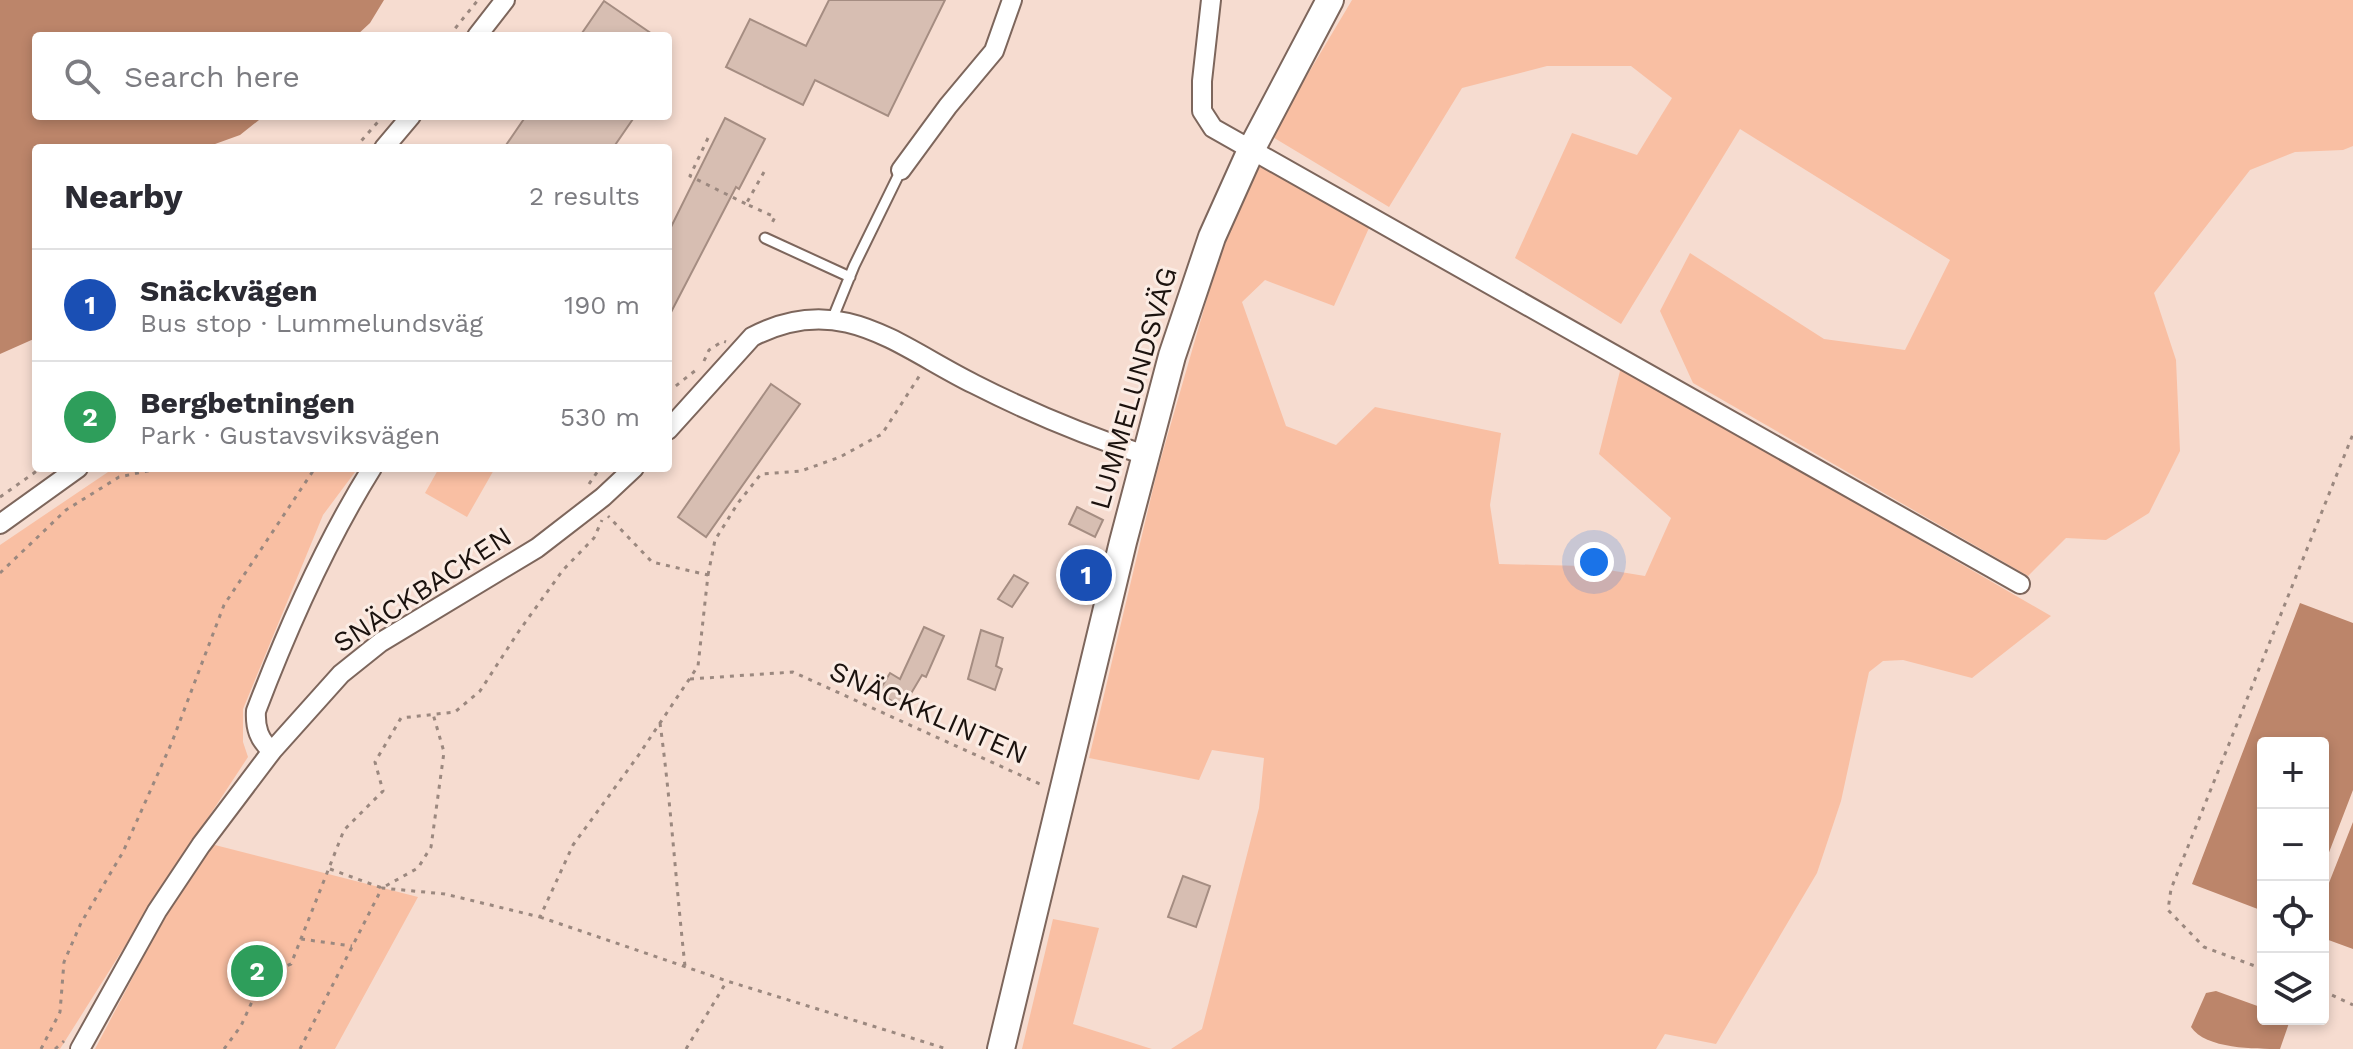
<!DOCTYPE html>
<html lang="en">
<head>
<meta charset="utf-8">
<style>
	:root { --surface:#fff; --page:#f7f7f7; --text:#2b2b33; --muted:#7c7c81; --line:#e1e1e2; --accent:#0b8043 }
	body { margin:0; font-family:"Work Sans",sans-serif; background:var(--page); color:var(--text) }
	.controls { position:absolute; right:24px; bottom:24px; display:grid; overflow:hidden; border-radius:8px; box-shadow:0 4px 12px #0003 }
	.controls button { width:72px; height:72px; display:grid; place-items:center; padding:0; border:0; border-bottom:2px solid var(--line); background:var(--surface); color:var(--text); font:40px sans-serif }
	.you { position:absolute; left:1594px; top:562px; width:28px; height:28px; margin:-20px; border:6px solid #fff; border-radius:50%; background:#1a73e8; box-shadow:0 0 0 12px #1a73e833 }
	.badge { display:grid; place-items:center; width:52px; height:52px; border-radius:50%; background:var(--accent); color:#fff; font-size:26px; font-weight:700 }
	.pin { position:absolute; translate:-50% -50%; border:4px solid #fff; box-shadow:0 2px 8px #0006 }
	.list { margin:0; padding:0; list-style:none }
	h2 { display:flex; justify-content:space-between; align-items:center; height:104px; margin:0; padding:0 32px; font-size:34px }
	h2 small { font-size:26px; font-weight:400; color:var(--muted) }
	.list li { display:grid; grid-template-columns:52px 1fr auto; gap:24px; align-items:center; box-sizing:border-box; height:112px; padding:0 32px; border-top:2px solid var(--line) }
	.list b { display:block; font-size:30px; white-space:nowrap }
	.list p { margin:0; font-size:26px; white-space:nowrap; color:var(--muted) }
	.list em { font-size:26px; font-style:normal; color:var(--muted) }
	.icon { flex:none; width:44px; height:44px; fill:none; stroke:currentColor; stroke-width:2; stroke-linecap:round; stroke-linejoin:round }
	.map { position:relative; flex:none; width:2353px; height:1049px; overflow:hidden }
	.search { position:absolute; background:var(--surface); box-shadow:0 4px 12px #0003; left:32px; top:32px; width:640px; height:88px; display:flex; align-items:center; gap:20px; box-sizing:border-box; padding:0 28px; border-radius:8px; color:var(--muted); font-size:30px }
	.panel { position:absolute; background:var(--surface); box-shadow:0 4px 12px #0003; left:32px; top:144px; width:640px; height:328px; border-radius:8px }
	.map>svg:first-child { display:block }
	.green { fill:#f9bfa3 }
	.water { fill:#bc856a }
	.building { fill:#d7beb2; stroke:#a58d82; stroke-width:2 }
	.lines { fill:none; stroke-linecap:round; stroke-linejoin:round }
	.lane-casing { stroke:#7d665c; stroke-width:13 }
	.street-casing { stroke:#7d665c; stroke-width:22 }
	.secondary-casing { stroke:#7d665c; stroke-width:30 }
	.path { stroke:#9b887f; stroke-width:3; stroke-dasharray:4 6; stroke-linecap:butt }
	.lane { stroke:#fff; stroke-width:9 }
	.street { stroke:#fff; stroke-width:18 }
	.secondary { stroke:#fff; stroke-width:26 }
	.labels { text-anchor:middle; stroke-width:6; stroke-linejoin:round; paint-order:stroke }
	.street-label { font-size:28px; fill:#1b120e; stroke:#fbece4 }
</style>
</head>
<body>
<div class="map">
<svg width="2353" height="1049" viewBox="0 0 2353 1049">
	<rect width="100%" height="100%" fill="#f6dcd0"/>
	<path class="green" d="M1352,0H2353V146L2343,150L2295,152L2250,170L2154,293L2176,360L2180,451L2149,513L2106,540L2066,538L2028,576L1693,383L1660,311L1690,253L1824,339L1905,350L1950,260L1740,129L1621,324L1515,258L1572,133L1637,155L1672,98L1631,66H1547L1462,88L1389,207L1271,136Z
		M1262,155L1373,219L1334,306L1265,280L1242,302L1286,426L1336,445L1375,407L1501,433L1490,505L1499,564L1584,566L1645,576L1671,518L1599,454L1621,367L2051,616L1972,678L1903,660L1883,661L1869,672L1841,801L1817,873L1716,1044L1665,1034L1656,1049H1171L1202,1029L1259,808L1264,758L1212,750L1199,780L1089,758L1157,472L1221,250Z
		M114,468H358L323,515L243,709V742L248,757L154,900L60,1049H0V545Z
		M439,468H495L467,517L425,493Z
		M211,844L418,897L335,1049H95L164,918Z
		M1053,919L1099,928L1073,1024L1152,1049H1022Z"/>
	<path class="water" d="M0,0H384L370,23L356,36H36V116H264L240,135L204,148H36V338L0,354Z
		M2300,603L2353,623V790L2323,868V743H2263V911L2192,884Z
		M2353,822V949L2323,938V898Z
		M2216,991L2263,1008V1019H2288L2289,1023L2280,1049C2256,1049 2205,1049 2191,1027L2206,993Z"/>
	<path class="building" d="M829,0H945L888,116L815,80L803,105L726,67L750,19L806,46Z
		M604,1L655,36H580Z
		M526,116H635L613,148H504Z
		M725,118L765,139L739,189L736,187L668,318V233Z
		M771,384L800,404L706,537L678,517Z
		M1077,507L1103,520L1095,537L1069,524Z
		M1014,575L1028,583L1012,607L998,599Z
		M924,627L944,636L926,677L922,675L903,707L878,693L890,673L900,679Z
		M981,630L1003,638L996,666L1002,669L995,690L968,679Z
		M1183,876L1210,886L1196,927L1168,917Z"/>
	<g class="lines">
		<defs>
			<path id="lane" d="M765,238L850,277
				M832,320L854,266L901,170"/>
			<path id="street" d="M1211,0L1202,81V111L1213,128L2020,584
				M477,36L505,0
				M384,148L411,116
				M901,170L948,106L994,51L1012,0
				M668,430L752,337C841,290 899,347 974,384C1029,412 1087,436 1145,455
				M372,468C324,545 288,627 256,711C255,728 259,740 272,751L341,674L381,642L537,548L603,497L634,468
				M0,524L78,468
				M80,1049L157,911L201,845L272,751"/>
			<path id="secondary" d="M1001,1049L1123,542L1172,356L1212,237L1252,148L1330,0"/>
		</defs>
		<use href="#lane" class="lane-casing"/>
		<use href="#street" class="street-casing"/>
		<use href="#secondary" class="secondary-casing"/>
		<path class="path" d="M449,36L478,0
			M708,138L690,176L746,204
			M355,148L383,116
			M764,172L746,204L775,217L770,227
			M704,361L709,350L723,341L726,342
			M668,392L696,370
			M589,484L600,468
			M0,497L41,468
			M0,573L66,510L119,477L162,468
			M708,575L715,540L738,503L761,474L801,471L840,457L882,434L920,375
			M690,679L793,672L1042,785
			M660,723C671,804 676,885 685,966
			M330,869L382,888L418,868L431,847L444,752L433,714
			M540,917L727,981L947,1049
			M301,939L352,946
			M2263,969L2204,947L2168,910L2171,889L2353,434
			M2323,991L2353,1005
			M41,1049L60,1012L64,962L81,923L123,852L172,742L224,605L315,468
			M55,1049L64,1041
			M224,1049L241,1026L264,975L291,964L344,830L383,791L375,762L401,718L455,712L480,691L519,631L563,570L594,538L602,520
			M300,1049L382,888L445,894L540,917L573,845L638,756L698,666L708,575L652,562L608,516
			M686,1049L727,981"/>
		<use href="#lane" class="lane"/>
		<use href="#street" class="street"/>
		<use href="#secondary" class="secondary"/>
	</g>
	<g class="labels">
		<g class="street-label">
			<text transform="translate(1133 388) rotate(-74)" y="10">LUMMELUNDSVÄG</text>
			<text transform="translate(422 589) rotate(-33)" y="10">SNÄCKBACKEN</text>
			<text transform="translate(929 712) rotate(24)" y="10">SNÄCKKLINTEN</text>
		</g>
	</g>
</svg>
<div class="controls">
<button>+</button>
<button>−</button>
<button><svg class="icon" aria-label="locate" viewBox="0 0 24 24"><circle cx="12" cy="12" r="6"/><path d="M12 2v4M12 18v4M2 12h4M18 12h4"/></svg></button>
<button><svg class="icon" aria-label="layers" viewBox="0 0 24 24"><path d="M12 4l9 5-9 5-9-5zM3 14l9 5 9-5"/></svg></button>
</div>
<div class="you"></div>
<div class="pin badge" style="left:1086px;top:575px;background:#1a4fb4">1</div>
<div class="pin badge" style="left:257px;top:971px;background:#2e9e5b">2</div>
<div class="search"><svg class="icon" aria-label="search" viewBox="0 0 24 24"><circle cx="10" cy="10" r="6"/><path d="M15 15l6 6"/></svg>Search here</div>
<section class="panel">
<h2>Nearby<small>2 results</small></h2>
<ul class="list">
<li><span class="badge" style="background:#1a4fb4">1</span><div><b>Snäckvägen</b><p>Bus stop · Lummelundsväg</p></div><em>190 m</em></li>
<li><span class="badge" style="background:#2e9e5b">2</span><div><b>Bergbetningen</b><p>Park · Gustavsviksvägen</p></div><em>530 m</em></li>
</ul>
</section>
</div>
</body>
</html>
